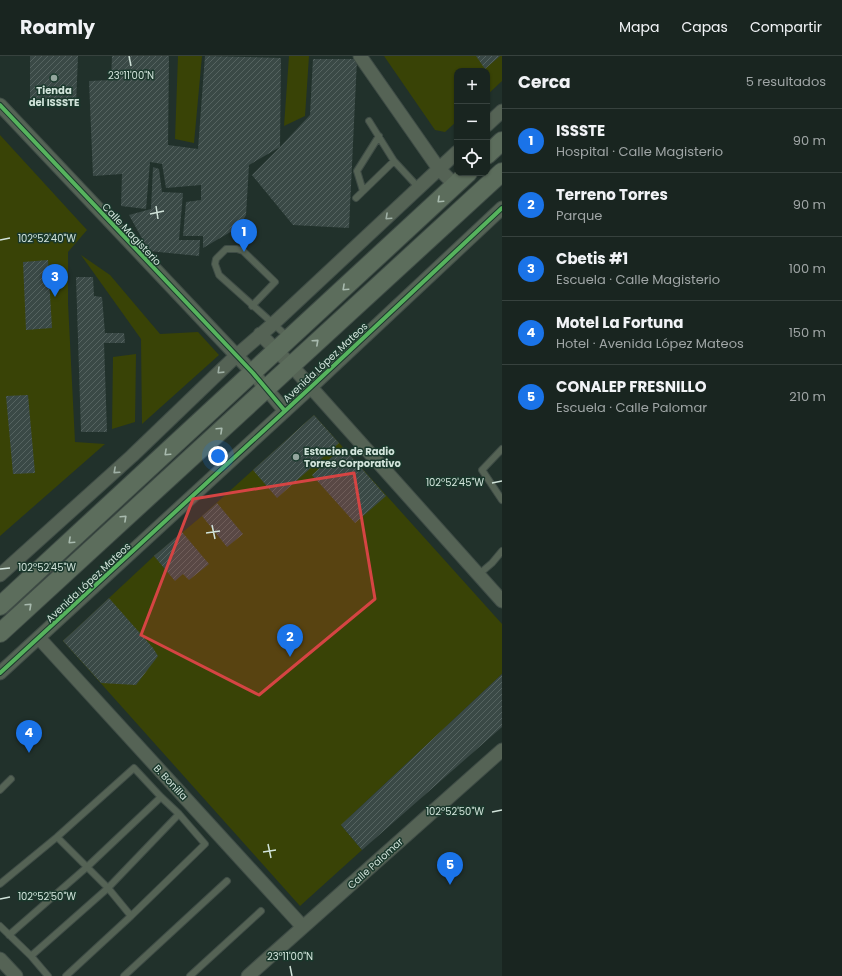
<!DOCTYPE html>
<html lang="es">
<head>
<meta charset="utf-8">
<style>
	:root { --surface:#192520; --page:#26312d; --text:#f1f3f6; --muted:#9fa5a5; --line:#37423e; --accent:#1a73e8 }
	body { margin:0; font-family:Poppins,sans-serif; background:var(--page); color:var(--text) }
	.controls { position:absolute; right:12px; top:12px; display:grid; overflow:hidden; border-radius:8px; box-shadow:0 1px 3px #0004 }
	.controls button { width:36px; height:36px; display:grid; place-items:center; padding:0; border:0; border-bottom:1px solid var(--line); background:var(--surface); color:var(--text); font:20px sans-serif }
	.you { position:absolute; left:218px; top:400px; width:14px; height:14px; margin:-10px; border:3px solid #fff; border-radius:50%; background:#1a73e8; box-shadow:0 0 0 6px #1a73e833 }
	.badge { display:grid; place-items:center; width:26px; height:26px; border-radius:50%; background:var(--accent); color:#fff; font-size:13px; font-weight:700 }
	.pin { position:absolute; translate:-50% -33px; filter:drop-shadow(0 1px 2px #0008) }
	.pin::after { content:''; position:absolute; top:21px; width:14px; height:12px; background:inherit; clip-path:polygon(0 0,100% 0,50% 100%) }
	.list { margin:0; padding:0; list-style:none }
	h2 { display:flex; justify-content:space-between; align-items:center; height:52px; margin:0; padding:0 16px; font-size:17px }
	h2 small { font-size:13px; font-weight:400; color:var(--muted) }
	.list li { display:grid; grid-template-columns:26px 1fr auto; gap:12px; align-items:center; box-sizing:border-box; height:64px; padding:0 16px; border-top:1px solid var(--line) }
	.list b { display:block; font-size:15px; white-space:nowrap }
	.list p { margin:0; font-size:13px; white-space:nowrap; color:var(--muted) }
	.list em { font-size:13px; font-style:normal; color:var(--muted) }
	.icon { flex:none; width:22px; height:22px; fill:none; stroke:currentColor; stroke-width:2; stroke-linecap:round; stroke-linejoin:round }
	.map { position:relative; flex:none; width:502px; height:920px; overflow:hidden }
	header { display:flex; align-items:center; gap:24px; box-sizing:border-box; height:56px; padding:0 20px; background:var(--surface); border-bottom:1px solid var(--line) }
	header strong { font-size:19px }
	nav { display:flex; gap:22px; margin-inline-start:auto; font-size:14px }
	main { display:flex }
	aside { flex:1; background:var(--surface) }
	.map>svg:first-child { display:block }
	.green { fill:#394306 }
	.building { fill:url(#building-hatch) }
	.lines { fill:none; stroke-linecap:round; stroke-linejoin:round }
	.service-casing { stroke:#3f4c46; stroke-width:8 }
	.minor-casing { stroke:#3f4c46; stroke-width:15 }
	.secondary-casing { stroke:#3f4c46; stroke-width:20 }
	.service { stroke:#556355; stroke-width:6 }
	.minor { stroke:#556355; stroke-width:13 }
	.secondary { stroke:#5c6d5c; stroke-width:18 }
	.cycleway-casing { stroke:#1a382c; stroke-width:6 }
	.cycleway { stroke:#56b35d; stroke-width:4 }
	.oneway { stroke:#a8baae }
	.oneway2 { stroke:#9fb0a5 }
	.marked { fill:#d54443; fill-opacity:0.2; stroke:#d54443; stroke-width:3; stroke-linejoin:round }
	.ticks { fill:none; stroke:#d1e3da; stroke-width:1.5 }
	.poi-dot { fill:#93a59d; stroke:#1a382c; stroke-width:1.5 }
	.labels { text-anchor:middle; stroke-width:3; stroke-linejoin:round; paint-order:stroke }
	.poi-label { font-size:10px; font-weight:bold; fill:#d1e3da; stroke:#1a382c }
	.street-label { font-size:10px; fill:#d1e3da; stroke:#1a382c }
	.ticks-label { font-size:10px; text-anchor:middle; fill:#d1e3da; stroke:#1a382c; stroke-width:3; stroke-linejoin:round; paint-order:stroke }
</style>
</head>
<body>
<header>
<strong>Roamly</strong>
<nav><a>Mapa</a><a>Capas</a><a>Compartir</a></nav>
</header>
<main>
<div class="map">
<svg width="502" height="920" viewBox="0 0 502 920">
	<defs>
		<pattern id="building-hatch" width="6" height="6" patternUnits="userSpaceOnUse"><rect width="6" height="6" fill="#3a4946"/><path d="M-1 1l2-2M0 6l6-6M5 7l2-2" fill="none" stroke="#556360"/></pattern>
	</defs>
	<rect width="100%" height="100%" fill="#21312b"/>
	<path class="green" d="M178,0H202L194,87L175,83Z
		M289,0H309L305,60L284,70Z
		M384,0H502V25L487,39V15H457V65L445,76L435,74Z
		M0,79L87,174L68,196V247L75,386L105,388L0,480Z
		M81,199L110,219L160,278L198,276L219,299L142,368L141,283Z
		M136,298L135,366L112,373L113,301Z
		M314,359L502,568V618L341,769L362,794L300,850L63,585L154,500L202,460Z"/>
	<path class="building" d="M30,0H78L76,49L30,44Z
		M112,0H169L168,89L198,93L205,0L281,2L280,91L310,59L313,3H357L349,172L293,169L252,119L280,91L249,109L246,159L239,171L203,192V180H183L186,146L201,144V129L166,132L162,108L150,106L146,153L121,150L122,118L93,120L89,25L111,24Z
		M476,0H500L485,13Z
		M153,111L159,113L162,136L183,137L179,184H200L199,200L149,195L129,159L151,153Z
		M48,204L52,272L26,274L23,206Z
		M76,221H93L94,240L102,241L105,277H124L125,287H104L107,376H81Z
		M28,339L35,417L13,418L6,340Z
		M314,359L339,387L277,442L253,414Z
		M343,391L386,440L355,467L312,419Z
		M217,447L243,478L227,491L202,460Z
		M182,476L209,508L189,524L183,518L175,525L154,500Z
		M109,542L153,592L158,600L136,629L101,627L63,585Z
		M502,618V671L362,794L341,769Z"/>
	<g class="lines">
		<defs>
			<path id="service" d="M369,65L394,105L419,132
				M363,135L357,115L379,80
				M356,142L394,105
				M252,250L275,226L243,195L237,193H226L216,203L215,208L219,219L288,281
				M502,393L482,414L502,444
				M478,519L492,507L502,495
				M0,734L11,723
				M161,741L179,758
				M0,828L57,781L134,712L161,741L87,811L9,879
				M0,870L31,900L48,920
				M31,900L108,832L57,781
				M66,920L131,860L205,788L179,758L108,832L131,860
				M124,920L227,825
				M190,920L261,855"/>
			<path id="minor" d="M360,0L439,113L455,129
				M0,49L253,317L285,355
				M487,69L502,55
				M260,278L291,309L502,545
				M0,519L132,400L236,300L273,268L457,96
				M39,582L303,871
				M0,617L311,331L502,152
				M0,903L16,920
				M248,920L502,694"/>
			<path id="secondary" d="M487,99L502,85
				M0,550L468,117
				M0,577L502,116"/>
		</defs>
		<use href="#service" class="service-casing"/>
		<use href="#minor" class="minor-casing"/>
		<use href="#secondary" class="secondary-casing"/>
		<use href="#service" class="service"/>
		<use href="#minor" class="minor"/>
		<use href="#secondary" class="secondary"/>
		<defs>
			<path id="cycleway" d="M0,49L253,317L285,355
				M0,617L311,331L502,152"/>
		</defs>
		<use href="#cycleway" class="cycleway-casing"/>
		<use href="#cycleway" class="cycleway"/>
	</g>
	<defs><path id="oneway-chevron" d="M-2-3.5L2.5 0L-2 3.5" fill="none" stroke-width="1.6" stroke-linecap="round" stroke-linejoin="round"/></defs>
	<g class="oneway">
		<use href="#oneway-chevron" transform="translate(440 144) rotate(137)"/>
		<use href="#oneway-chevron" transform="translate(345 232) rotate(137)"/>
		<use href="#oneway-chevron" transform="translate(316 286) rotate(-42)"/>
		<use href="#oneway-chevron" transform="translate(220 374) rotate(-43)"/>
		<use href="#oneway-chevron" transform="translate(167 397) rotate(137)"/>
		<use href="#oneway-chevron" transform="translate(124 462) rotate(-43)"/>
		<use href="#oneway-chevron" transform="translate(71 485) rotate(137)"/>
		<use href="#oneway-chevron" transform="translate(29 550) rotate(-43)"/>
	</g>
	<g class="oneway2">
		<use href="#oneway-chevron" transform="translate(388 161) rotate(137)"/>
		<use href="#oneway-chevron" transform="translate(220 315) rotate(136)"/>
		<use href="#oneway-chevron" transform="translate(116 415) rotate(138)"/>
	</g>
	<path class="marked" d="M354,417L375,543L259,639L141,579L193,443Z"/>
	<path class="ticks" d="M129,0L131,10M156,150L158,163M150,158L164,155M0,184L10,182M492,427L502,425M212,469L215,483M206,477L220,475M0,513L10,512M492,756L502,754M268,788L271,802M263,796L276,794M0,843L10,841M290,910L292,920"/>
	<g class="poi-dot">
		<circle cx="54" cy="22" r="4"/>
		<circle cx="296" cy="401" r="4"/>
	</g>
	<g class="labels">
		<g class="poi-label">
			<text x="54" y="38">Tienda<tspan x="54" dy="12">del ISSSTE</tspan></text>
			<text x="304" y="399" text-anchor="start">Estacion de Radio<tspan x="304" dy="12">Torres Corporativo</tspan></text>
		</g>
		<g class="street-label">
			<text transform="translate(132 178) rotate(47)" y="4">Calle Magisterio</text>
			<text transform="translate(325 306) rotate(-43)" y="4">Avenida López Mateos</text>
			<text transform="translate(88 526) rotate(-43)" y="4">Avenida López Mateos</text>
			<text transform="translate(171 726) rotate(47)" y="4">B. Bonilla</text>
			<text transform="translate(375 807) rotate(-42)" y="4">Calle Palomar</text>
		</g>
	</g>
	<g class="ticks-label">
		<text x="131" y="23">23°11'00"N</text>
		<text x="47" y="186">102°52'40"W</text>
		<text x="455" y="430">102°52'45"W</text>
		<text x="47" y="515">102°52'45"W</text>
		<text x="455" y="759">102°52'50"W</text>
		<text x="47" y="844">102°52'50"W</text>
		<text x="290" y="904">23°11'00"N</text>
	</g>
</svg>
<div class="controls">
<button>+</button>
<button>−</button>
<button><svg class="icon" aria-label="locate" viewBox="0 0 24 24"><circle cx="12" cy="12" r="6"/><path d="M12 2v4M12 18v4M2 12h4M18 12h4"/></svg></button>
</div>
<div class="you"></div>
<div class="pin badge" style="left:244px;top:196px">1</div>
<div class="pin badge" style="left:290px;top:601px">2</div>
<div class="pin badge" style="left:55px;top:241px">3</div>
<div class="pin badge" style="left:29px;top:697px">4</div>
<div class="pin badge" style="left:450px;top:829px">5</div>
</div>
<aside>
<h2>Cerca<small>5 resultados</small></h2>
<ul class="list">
<li><span class="badge">1</span><div><b>ISSSTE</b><p>Hospital · Calle Magisterio</p></div><em>90 m</em></li>
<li><span class="badge">2</span><div><b>Terreno Torres</b><p>Parque</p></div><em>90 m</em></li>
<li><span class="badge">3</span><div><b>Cbetis #1</b><p>Escuela · Calle Magisterio</p></div><em>100 m</em></li>
<li><span class="badge">4</span><div><b>Motel La Fortuna</b><p>Hotel · Avenida López Mateos</p></div><em>150 m</em></li>
<li><span class="badge">5</span><div><b>CONALEP FRESNILLO</b><p>Escuela · Calle Palomar</p></div><em>210 m</em></li>
</ul>
</aside>
</main>
</body>
</html>
